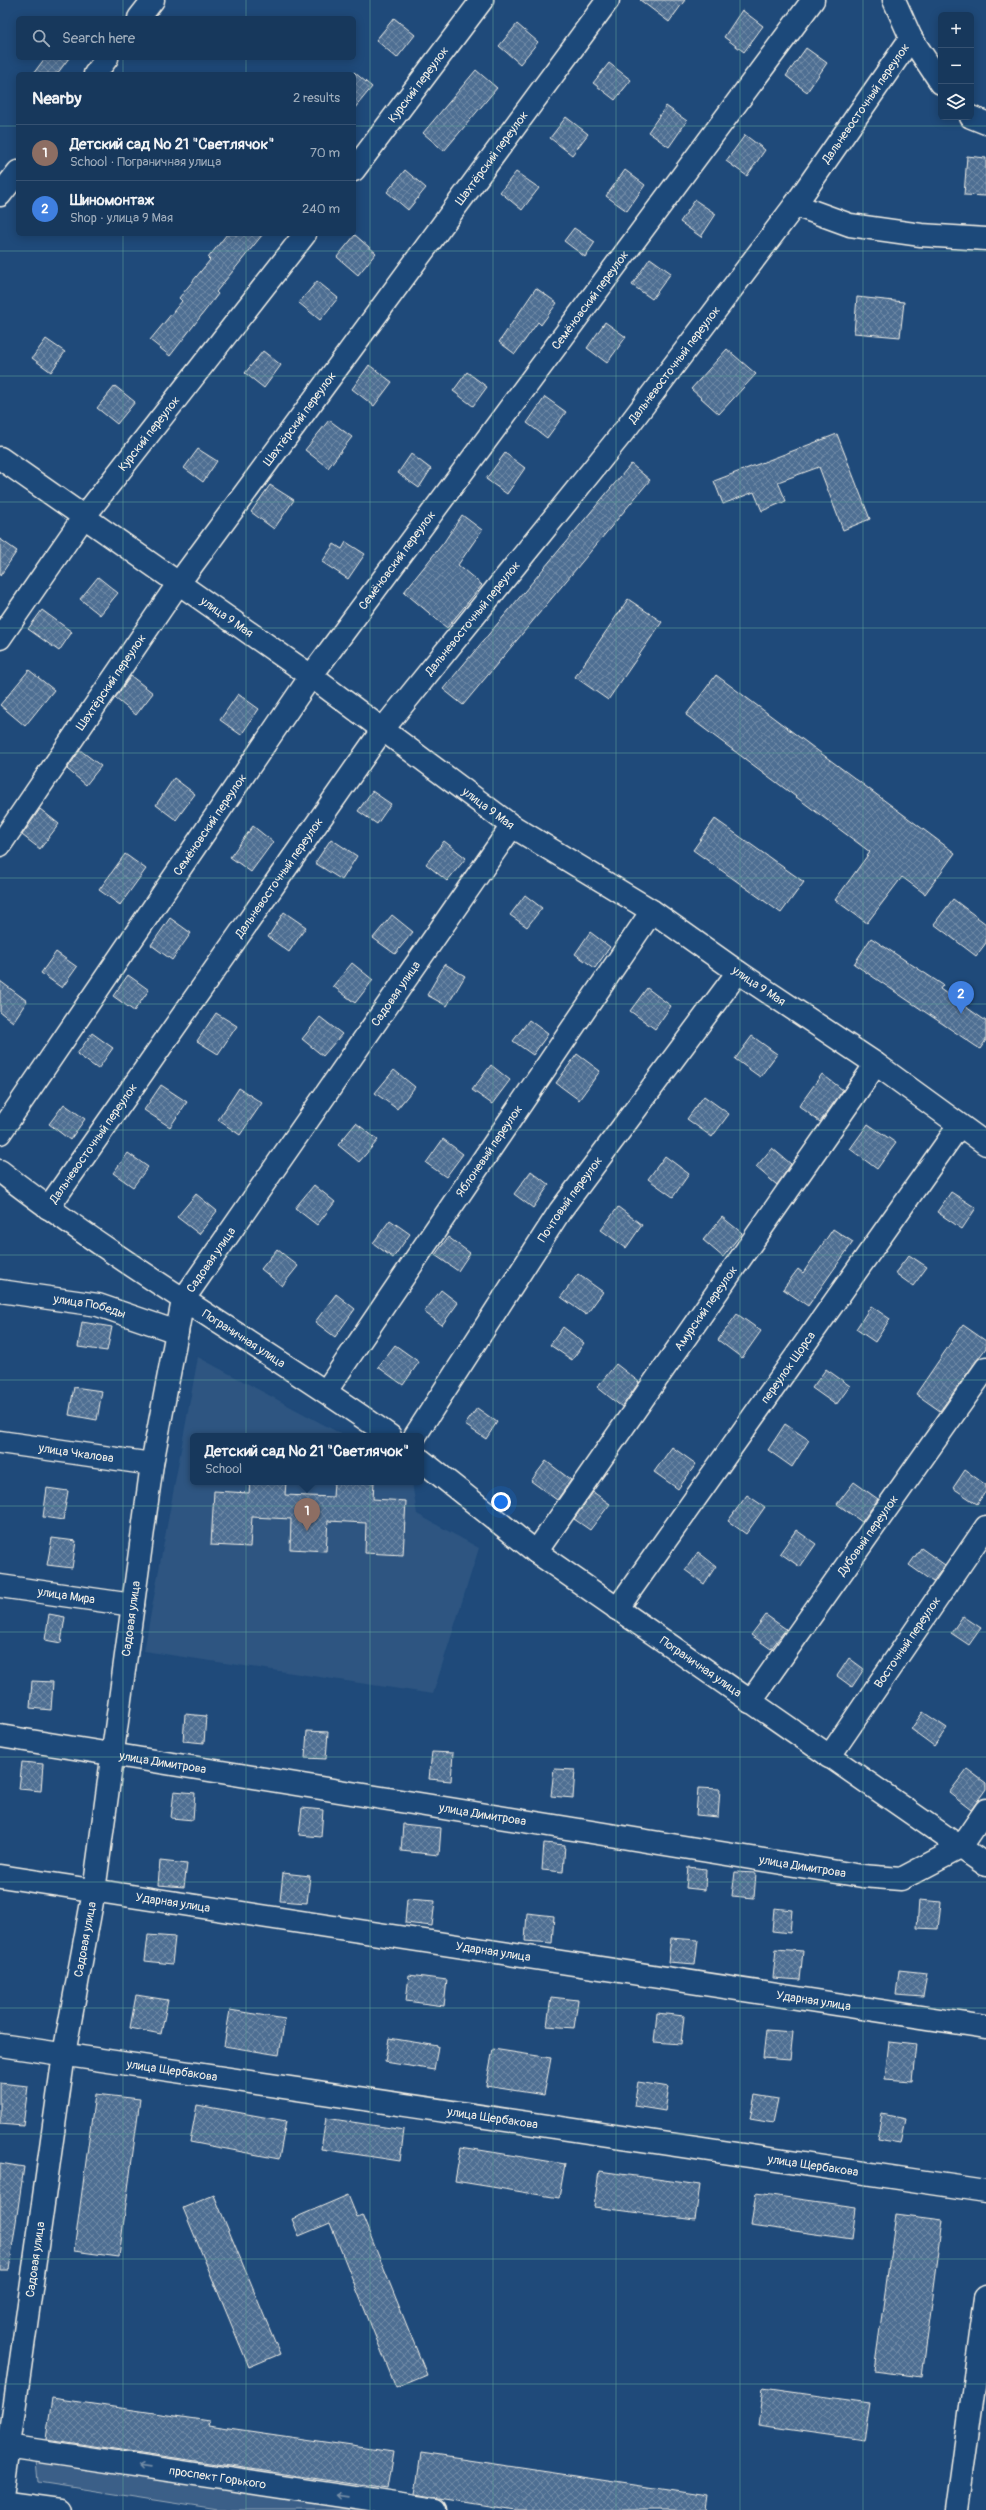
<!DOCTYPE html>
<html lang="en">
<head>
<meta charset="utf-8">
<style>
	:root { --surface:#17385c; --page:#244365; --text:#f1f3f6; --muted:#9eacbb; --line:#365272; --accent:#ea580c }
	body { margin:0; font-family:Pangolin,sans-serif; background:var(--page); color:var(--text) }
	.controls { position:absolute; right:12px; top:12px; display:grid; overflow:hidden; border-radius:6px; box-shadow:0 2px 10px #0003 }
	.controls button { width:36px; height:36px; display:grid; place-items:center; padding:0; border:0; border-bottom:1px solid var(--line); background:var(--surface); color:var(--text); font:20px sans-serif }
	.you { position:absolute; left:501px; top:1502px; width:14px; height:14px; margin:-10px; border:3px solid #fff; border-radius:50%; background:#1a73e8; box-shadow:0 0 0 6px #1a73e833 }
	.badge { display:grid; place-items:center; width:26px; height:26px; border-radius:50%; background:var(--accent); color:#fff; font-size:13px; font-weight:700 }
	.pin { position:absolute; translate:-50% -33px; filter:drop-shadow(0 1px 2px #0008) }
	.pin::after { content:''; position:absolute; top:21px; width:14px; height:12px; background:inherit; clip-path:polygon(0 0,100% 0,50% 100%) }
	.popup { position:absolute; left:190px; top:1433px; width:234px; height:52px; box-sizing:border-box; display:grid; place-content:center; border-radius:6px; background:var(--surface); filter:drop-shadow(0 1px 3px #0005); font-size:13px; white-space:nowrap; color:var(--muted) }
	.popup b { font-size:15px; color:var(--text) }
	.popup::after { content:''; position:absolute; left:50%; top:100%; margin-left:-8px; border:8px solid transparent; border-top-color:var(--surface) }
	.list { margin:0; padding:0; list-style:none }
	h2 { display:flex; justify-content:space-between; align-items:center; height:52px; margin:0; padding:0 16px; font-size:17px }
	h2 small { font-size:13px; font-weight:400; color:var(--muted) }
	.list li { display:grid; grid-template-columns:26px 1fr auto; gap:12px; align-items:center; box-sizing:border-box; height:56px; padding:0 16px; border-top:1px solid var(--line) }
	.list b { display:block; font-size:15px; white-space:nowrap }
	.list p { margin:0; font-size:13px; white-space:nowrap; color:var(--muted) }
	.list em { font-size:13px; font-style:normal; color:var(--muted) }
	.icon { flex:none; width:22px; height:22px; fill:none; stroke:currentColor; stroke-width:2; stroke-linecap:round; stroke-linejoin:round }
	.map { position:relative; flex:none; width:986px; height:2510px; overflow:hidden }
	.search { position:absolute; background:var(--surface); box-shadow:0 2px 10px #0003; left:16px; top:16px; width:340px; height:44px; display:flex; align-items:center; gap:10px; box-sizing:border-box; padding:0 14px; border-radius:6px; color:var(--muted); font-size:15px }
	.panel { position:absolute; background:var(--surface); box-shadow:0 2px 10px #0003; left:16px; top:72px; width:340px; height:164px; border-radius:6px }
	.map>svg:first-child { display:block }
	.built { fill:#2d5581 }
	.grass { fill:#3a5f88; stroke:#97a8b8 }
	.building { fill:url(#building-cross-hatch); stroke:#f4f1e8 }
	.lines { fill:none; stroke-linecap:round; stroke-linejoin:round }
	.minor-casing { stroke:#f4f1e8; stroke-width:25 }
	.major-casing { stroke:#f4f1e8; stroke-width:25 }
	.minor { stroke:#1f4a7a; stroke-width:22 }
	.major { stroke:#1f4a7a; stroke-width:22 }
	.oneway { stroke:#748da6 }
	.grid { fill:none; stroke:#5fa199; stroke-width:1; stroke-opacity:0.55 }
	.labels { text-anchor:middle; stroke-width:3; stroke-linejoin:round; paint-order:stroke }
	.street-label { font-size:12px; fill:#f4f1e8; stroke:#1f4a7a }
</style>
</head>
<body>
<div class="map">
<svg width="986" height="2510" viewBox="0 0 986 2510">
	<defs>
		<pattern id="building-cross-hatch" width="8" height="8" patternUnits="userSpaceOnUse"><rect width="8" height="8" fill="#4d6e92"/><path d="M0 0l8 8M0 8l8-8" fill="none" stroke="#708aa6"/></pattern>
	</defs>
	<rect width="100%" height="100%" fill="#1f4a7a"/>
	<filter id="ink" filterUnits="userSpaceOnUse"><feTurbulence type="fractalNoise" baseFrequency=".025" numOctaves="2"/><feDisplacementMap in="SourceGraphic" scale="8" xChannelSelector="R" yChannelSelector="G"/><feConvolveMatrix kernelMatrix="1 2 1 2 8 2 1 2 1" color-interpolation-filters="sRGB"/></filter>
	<g filter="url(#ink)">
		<path class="built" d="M198,1357L345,1436H193V1482H412L417,1514L479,1548L433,1694L144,1651Z"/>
		<path class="grass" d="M36,2460L379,2510H218L38,2482Z"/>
		<path class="building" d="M640,0H685L669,22Z
			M742,10L763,26L744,52L724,37Z
			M394,18L415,35L397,58L376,40Z
			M517,24L538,42L520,64L499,46Z
			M806,48L827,63L807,92L786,76Z
			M45,58H69L57,74H33Z
			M609,63L631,80L615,100L593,83Z
			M476,70L497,88L444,151L423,133Z
			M354,72L372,87L354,109Z
			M666,106L687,121L669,147L648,132Z
			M566,117L588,134L572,155L550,138Z
			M745,135L765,150L747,176L726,161Z
			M967,156L986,158V196L964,195Z
			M405,170L426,188L408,210L387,192Z
			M625,170L645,185L627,211L606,196Z
			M516,172L539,188L522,210L500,192Z
			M695,200L716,214L701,237L680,222Z
			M574,228L595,242L585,257L564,241Z
			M227,234H263L216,292L218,294L170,356L150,340L182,301L179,298L210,260L208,258Z
			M355,235L376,253L358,275L337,257Z
			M650,258L671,273L652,299L632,285Z
			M317,281L338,298L320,320L299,303Z
			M536,288L557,303L541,325L538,322L515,354L499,342Z
			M857,297L904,302L900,337L854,333Z
			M605,322L626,337L607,363L587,348Z
			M46,339L65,352L51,372L32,358Z
			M727,349L756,374L719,414L691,389Z
			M263,351L281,365L264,388L245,373Z
			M369,365L392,382L374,406L352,389Z
			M467,372L487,387L473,406L453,391Z
			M115,386L135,402L117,424L97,408Z
			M545,397L566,412L547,438L527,423Z
			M329,420L352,437L328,468L305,450Z
			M837,434L870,519L843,530L819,467L778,482L786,501L762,511L754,492L723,504L714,481Z
			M198,449L217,461L203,482L184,468Z
			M505,453L525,468L507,494L486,479Z
			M411,454L431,469L419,488L398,473Z
			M631,464L650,480L463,705L443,689Z
			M270,485L294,500L274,529L251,512Z
			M462,515L482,530L458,565L482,585L447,628L404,592L444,542Z
			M0,539L17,551L0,576Z
			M346,542L365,554L348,579L322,562L334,544L342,549Z
			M98,577L118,593L100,615L80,599Z
			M628,599L662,622L608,700L575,677Z
			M42,610L72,632L59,651L28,629Z
			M29,670L54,690L25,726L0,705Z
			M716,675L955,853L925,894L902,877L867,923L835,900L870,852L686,715Z
			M131,676L153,693L136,715L115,698Z
			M238,694L259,709L241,735L220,720Z
			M80,750L101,766L86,785L67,769Z
			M174,778L195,794L176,820L156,805Z
			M372,791L391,804L377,824L358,811Z
			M40,809L59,824L40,849L22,835Z
			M715,819L804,882L781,913L693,850Z
			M253,826L273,842L251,872L230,857Z
			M331,839L357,856L342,880L315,863Z
			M444,841L466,858L447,881L426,864Z
			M125,854L146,869L120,905L99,890Z
			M525,895L542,908L527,927L510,915Z
			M953,899L986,924V943L976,956L934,924Z
			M284,912L306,927L289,952L268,937Z
			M392,915L413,932L395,954L373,938Z
			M170,918L191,933L172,960L151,945Z
			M590,932L610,947L595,968L575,954Z
			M871,938L943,985L940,989L986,1021V1040L980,1049L854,964Z
			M56,952L77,967L62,988L41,973Z
			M352,963L373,980L355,1003L333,986Z
			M445,964L465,976L447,1006L427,995Z
			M128,975L149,990L134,1011L113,996Z
			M0,981L27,1001L13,1022L0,1012Z
			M647,988L671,1006L655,1029L630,1011Z
			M216,1013L237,1026L218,1054L197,1041Z
			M320,1017L342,1034L323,1056L302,1039Z
			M529,1020L548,1034L533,1055L513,1041Z
			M92,1033L113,1048L98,1069L77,1054Z
			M752,1036L777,1054L760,1077L735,1059Z
			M577,1054L600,1071L579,1100L556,1083Z
			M491,1065L510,1080L492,1104L472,1090Z
			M394,1070L415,1087L397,1109L375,1093Z
			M822,1074L843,1090L820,1122L799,1106Z
			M161,1085L187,1102L170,1127L144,1110Z
			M239,1088L262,1103L240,1135L218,1120Z
			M704,1096L729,1114L712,1137L687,1119Z
			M64,1104L85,1119L70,1140L49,1124Z
			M356,1123L378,1140L359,1162L338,1145Z
			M868,1124L896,1143L877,1169L850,1149Z
			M443,1139L463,1154L446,1177L426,1163Z
			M772,1148L791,1164L777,1185L756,1167Z
			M128,1153L148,1167L133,1187L113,1173Z
			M665,1156L689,1174L673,1197L648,1179Z
			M531,1171L549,1185L533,1208L514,1194Z
			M314,1185L335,1202L317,1225L295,1208Z
			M951,1192L976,1208L962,1229L937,1212Z
			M196,1194L217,1211L199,1234L177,1217Z
			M618,1207L642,1225L626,1248L601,1230Z
			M722,1217L742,1233L723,1257L703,1240Z
			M390,1220L410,1234L393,1258L373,1243Z
			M833,1229L853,1242L808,1306L783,1289L798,1269L803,1273Z
			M448,1237L470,1253L458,1271L435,1255Z
			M277,1249L298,1266L282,1286L261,1269Z
			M909,1255L927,1267L913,1286L895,1273Z
			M578,1274L603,1292L586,1315L561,1297Z
			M441,1290L458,1303L442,1325L424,1312Z
			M336,1294L355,1309L335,1337L315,1322Z
			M871,1306L890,1319L875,1342L856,1329Z
			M737,1314L761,1331L742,1358L718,1340Z
			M82,1322L112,1327L107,1351L78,1347Z
			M963,1325L986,1341V1348L940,1411L916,1394Z
			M563,1327L584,1343L572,1360L550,1345Z
			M395,1345L419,1362L403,1385L378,1367Z
			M616,1364L639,1382L622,1407L597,1387Z
			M826,1369L850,1386L836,1405L812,1388Z
			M74,1387L102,1391L97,1420L69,1415Z
			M477,1408L497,1422L486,1439L465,1425Z
			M785,1424L809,1440L792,1467L768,1450Z
			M672,1447L696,1464L678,1489L654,1472Z
			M546,1461L571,1480L557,1500L531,1481Z
			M965,1470L986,1485V1491L977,1504L953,1488Z
			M250,1482H286L285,1495L333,1497L334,1482H374L373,1499L406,1501L403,1555L365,1553L366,1523L328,1521L326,1551L290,1549L291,1519L252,1517L250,1547L211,1545L214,1491L249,1493Z
			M854,1482L878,1499L862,1522L837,1504Z
			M47,1488L68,1491L63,1520L43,1517Z
			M593,1492L610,1504L590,1530L574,1519Z
			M747,1495L765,1507L746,1534L728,1521Z
			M796,1530L816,1544L800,1567L780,1553Z
			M52,1538L76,1541L72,1568L47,1565Z
			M921,1548L945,1565L933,1582L909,1565Z
			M698,1552L716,1566L704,1584L685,1570Z
			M49,1614L65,1617L61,1643L45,1640Z
			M766,1615L786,1629L771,1649L751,1635Z
			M963,1616L981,1628L969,1645L951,1633Z
			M849,1658L864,1669L852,1687L837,1676Z
			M32,1681L53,1682L51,1710L30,1708Z
			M923,1712L947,1728L934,1746L911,1729Z
			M185,1714L206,1716L204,1743L183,1741Z
			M307,1731L328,1732L326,1759L305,1758Z
			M432,1752L453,1753L451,1781L429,1779Z
			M22,1762L43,1764L41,1791L19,1789Z
			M554,1769L575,1770L573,1798L551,1796Z
			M967,1769L986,1783V1789L971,1810L949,1793Z
			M698,1788L720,1789L718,1817L696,1815Z
			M174,1791L195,1793L193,1820L171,1818Z
			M302,1808L323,1810L321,1837L299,1835Z
			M403,1824L441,1828L439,1855L401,1851Z
			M544,1843L565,1845L563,1872L542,1870Z
			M160,1861L187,1864L184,1887L158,1885Z
			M688,1867L706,1869L705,1890L686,1888Z
			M735,1872L756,1873L754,1898L732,1896Z
			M283,1873L310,1876L307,1903L280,1901Z
			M407,1899L435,1901L432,1926L405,1923Z
			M919,1900L941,1902L938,1929L917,1928Z
			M774,1908L792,1910L790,1933L772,1931Z
			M527,1913L554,1916L552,1943L525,1941Z
			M148,1935L175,1937L172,1964L145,1961Z
			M671,1938L698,1940L695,1964L668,1962Z
			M776,1949L803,1951L800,1980L773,1978Z
			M899,1970L927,1973L923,1997L896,1995Z
			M409,1975L447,1980L444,2006L406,2001Z
			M136,1995L168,2000L161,2034L130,2028Z
			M551,1997L578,2000L574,2028L547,2026Z
			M230,2010L285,2019L279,2055L224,2046Z
			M657,2013L684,2016L681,2044L654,2042Z
			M766,2030L793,2032L790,2060L763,2058Z
			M389,2038L438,2046L434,2070L385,2062Z
			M889,2041L916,2044L912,2081L885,2079Z
			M493,2049L551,2058L544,2095L486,2086Z
			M638,2082L669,2087L665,2111L634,2106Z
			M0,2083L28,2086L23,2126L0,2124Z
			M95,2094L140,2099L119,2257L74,2251Z
			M755,2095L778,2099L773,2123L750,2119Z
			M197,2105L286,2121L279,2159L190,2142Z
			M882,2114L906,2119L901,2143L877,2139Z
			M326,2118L404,2130L400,2161L321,2149Z
			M461,2147L565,2164L559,2198L455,2181Z
			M0,2163L24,2167L9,2270H0Z
			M599,2171L700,2185L695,2220L594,2207Z
			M756,2193L856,2207L852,2239L751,2225Z
			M214,2195L280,2354L249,2367L183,2208Z
			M348,2195L357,2217L362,2215L427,2375L396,2388L330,2223L299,2236L292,2219Z
			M896,2214L943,2220L922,2377L874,2371Z
			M763,2388L870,2403L864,2440L758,2425Z
			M52,2398L209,2421L208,2425L393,2452L387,2489L46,2439Z
			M421,2453L708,2496L706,2510H515L415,2494Z"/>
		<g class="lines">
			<defs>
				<g id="minor">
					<path d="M894,0L911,38L941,83"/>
					<path d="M139,18L153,0"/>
					<path d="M95,74L107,58"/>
					<path d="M971,117L986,123"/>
					<path id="s1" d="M354,170L482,0"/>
					<path d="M0,195L18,172"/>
					<path d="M795,205L850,225L921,235L986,239"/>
					<path id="s2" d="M0,638L83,518L305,234"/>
					<path id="s3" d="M0,845L178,584L608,0"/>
					<path id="s4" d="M0,1133L311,676L813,0"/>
					<path id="s5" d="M0,1171C124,1268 261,1345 390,1436"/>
					<path id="s6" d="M48,1208L383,729L628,426L795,205L911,38"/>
					<path id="s7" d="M0,1291L98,1305L177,1332"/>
					<path id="s8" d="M326,1391L652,911"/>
					<path id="s9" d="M415,1436L560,1211L738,972"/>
					<path id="s10" d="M0,1442L152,1464"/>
					<path id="s11" d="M421,1460L536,1552L986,1865"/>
					<path id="s12" d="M536,1552L876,1064"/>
					<path id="s13" d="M0,1586L133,1605"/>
					<path id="s14" d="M617,1609L959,1126"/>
					<path id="s15" d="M750,1702L986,1368"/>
					<path id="s16" d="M0,1736L862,1876L901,1879L960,1848L986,1810"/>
					<path id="s17" d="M829,1757L986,1527"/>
					<path id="s18" d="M0,1876L986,2027"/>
					<path id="s19" d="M0,2445L436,2510"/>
					<path d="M0,2502L59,2510"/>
					<path id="s20" d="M0,2510L64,2054L94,1891L152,1464L183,1300L512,826"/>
				</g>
				<g id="major">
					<path id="s21" d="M0,458L311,676L512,826L652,911L738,972L876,1064L986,1144"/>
					<path id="s22" d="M0,2045L986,2191"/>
					<path d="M957,2510L986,2297"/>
				</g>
			</defs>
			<use href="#minor" class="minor-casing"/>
			<use href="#major" class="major-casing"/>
			<use href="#minor" class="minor"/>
			<use href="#major" class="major"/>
		</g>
		<defs><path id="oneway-shaft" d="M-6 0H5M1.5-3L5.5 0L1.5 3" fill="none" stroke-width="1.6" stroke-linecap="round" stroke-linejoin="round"/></defs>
		<g class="oneway">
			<use href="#oneway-shaft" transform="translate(144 2467) rotate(-172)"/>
			<use href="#oneway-shaft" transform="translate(342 2496) rotate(-172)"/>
		</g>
	</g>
	<path class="grid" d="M123,0V18M246,0V18M370,0V2510M493,0V2510M616,0V2510M740,0V2510M863,0V2510M123,58V74M246,58V74M0,126H18M354,126H986M123,234V2510M246,234V2510M0,251H986M0,376H986M0,502H986M0,628H986M0,753H986M0,878H986M0,1004H986M0,1130H986M0,1255H986M0,1380H986M0,1506H986M0,1632H986M0,1757H986M0,1882H986M0,2008H986M0,2134H986M0,2259H986M0,2384H986"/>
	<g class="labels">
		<g class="street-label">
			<text dy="4" stroke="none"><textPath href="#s1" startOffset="107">Курский переулок</textPath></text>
			<text dy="4" stroke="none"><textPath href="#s6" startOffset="1375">Дальневосточный переулок</textPath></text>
			<text dy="4" stroke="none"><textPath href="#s3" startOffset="845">Шахтёрский переулок</textPath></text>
			<text dy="4" stroke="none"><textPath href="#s4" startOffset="1021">Семёновский переулок</textPath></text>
			<text dy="4" stroke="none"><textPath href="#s6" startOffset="1051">Дальневосточный переулок</textPath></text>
			<text dy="4" stroke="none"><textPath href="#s3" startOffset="521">Шахтёрский переулок</textPath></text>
			<text dy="4" stroke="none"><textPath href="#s2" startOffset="253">Курский переулок</textPath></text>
			<text dy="4" stroke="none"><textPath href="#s4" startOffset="697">Семёновский переулок</textPath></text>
			<text dy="4" stroke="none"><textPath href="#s21" startOffset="277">улица 9 Мая</textPath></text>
			<text dy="4" stroke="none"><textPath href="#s6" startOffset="727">Дальневосточный переулок</textPath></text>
			<text dy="4" stroke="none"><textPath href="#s3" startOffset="197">Шахтёрский переулок</textPath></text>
			<text dy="4" stroke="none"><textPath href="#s21" startOffset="601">улица 9 Мая</textPath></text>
			<text dy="4" stroke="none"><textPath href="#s4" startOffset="373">Семёновский переулок</textPath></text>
			<text dy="4" stroke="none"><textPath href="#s6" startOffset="403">Дальневосточный переулок</textPath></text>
			<text dy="4" stroke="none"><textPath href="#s21" startOffset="925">улица 9 Мая</textPath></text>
			<text dy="4" stroke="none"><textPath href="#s20" startOffset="1597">Садовая улица</textPath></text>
			<text dy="4" stroke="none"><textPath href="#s6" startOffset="79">Дальневосточный переулок</textPath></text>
			<text dy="4" stroke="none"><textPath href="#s8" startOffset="290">Яблоневый переулок</textPath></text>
			<text dy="4" stroke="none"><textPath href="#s9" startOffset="283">Почтовый переулок</textPath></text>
			<text dy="4" stroke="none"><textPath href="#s20" startOffset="1273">Садовая улица</textPath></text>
			<text dy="4" stroke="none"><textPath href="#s7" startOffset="91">улица Победы</textPath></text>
			<text dy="4" stroke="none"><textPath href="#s12" startOffset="297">Амурский переулок</textPath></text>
			<text dy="4" stroke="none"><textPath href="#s5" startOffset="296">Пограничная улица</textPath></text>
			<text dy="4" stroke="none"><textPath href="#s14" startOffset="296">переулок Щорса</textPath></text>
			<text dy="4" stroke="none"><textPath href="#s10" startOffset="77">улица Чкалова</textPath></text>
			<text dy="4" stroke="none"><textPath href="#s15" startOffset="204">Дубовый переулок</textPath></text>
			<text dy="4" stroke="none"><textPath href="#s13" startOffset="67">улица Мира</textPath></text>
			<text dy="4" stroke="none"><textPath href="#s20" startOffset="901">Садовая улица</textPath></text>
			<text dy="4" stroke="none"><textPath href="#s17" startOffset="139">Восточный переулок</textPath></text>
			<text dy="4" stroke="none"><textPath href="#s11" startOffset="348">Пограничная улица</textPath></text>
			<text dy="4" stroke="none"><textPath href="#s16" startOffset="165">улица Димитрова</textPath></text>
			<text dy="4" stroke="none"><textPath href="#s16" startOffset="489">улица Димитрова</textPath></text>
			<text dy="4" stroke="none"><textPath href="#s16" startOffset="813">улица Димитрова</textPath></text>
			<text dy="4" stroke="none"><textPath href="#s18" startOffset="175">Ударная улица</textPath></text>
			<text dy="4" stroke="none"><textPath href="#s20" startOffset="577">Садовая улица</textPath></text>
			<text dy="4" stroke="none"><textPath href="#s18" startOffset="499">Ударная улица</textPath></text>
			<text dy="4" stroke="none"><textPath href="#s18" startOffset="823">Ударная улица</textPath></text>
			<text dy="4" stroke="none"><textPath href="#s22" startOffset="174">улица Щербакова</textPath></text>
			<text dy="4" stroke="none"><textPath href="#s22" startOffset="498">улица Щербакова</textPath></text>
			<text dy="4" stroke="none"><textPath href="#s22" startOffset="822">улица Щербакова</textPath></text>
			<text dy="4" stroke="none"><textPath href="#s20" startOffset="253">Садовая улица</textPath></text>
			<text dy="4" stroke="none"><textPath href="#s19" startOffset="220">проспект Горького</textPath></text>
		</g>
	</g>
</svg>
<div class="controls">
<button>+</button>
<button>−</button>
<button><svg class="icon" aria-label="layers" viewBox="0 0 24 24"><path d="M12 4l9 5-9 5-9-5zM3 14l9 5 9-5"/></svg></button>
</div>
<div class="you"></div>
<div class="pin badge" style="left:307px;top:1531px;background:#8d6e63">1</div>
<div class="popup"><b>Детский сад № 21 &quot;Светлячок&quot;</b>School</div>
<div class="pin badge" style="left:961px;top:1014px;background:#3f7fe0">2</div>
<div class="search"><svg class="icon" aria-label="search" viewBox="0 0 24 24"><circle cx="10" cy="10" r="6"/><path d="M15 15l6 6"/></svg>Search here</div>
<section class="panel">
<h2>Nearby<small>2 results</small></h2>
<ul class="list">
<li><span class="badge" style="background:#8d6e63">1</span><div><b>Детский сад № 21 &quot;Светлячок&quot;</b><p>School · Пограничная улица</p></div><em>70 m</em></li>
<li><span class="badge" style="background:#3f7fe0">2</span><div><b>Шиномонтаж</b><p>Shop · улица 9 Мая</p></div><em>240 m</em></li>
</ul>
</section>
</div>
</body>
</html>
